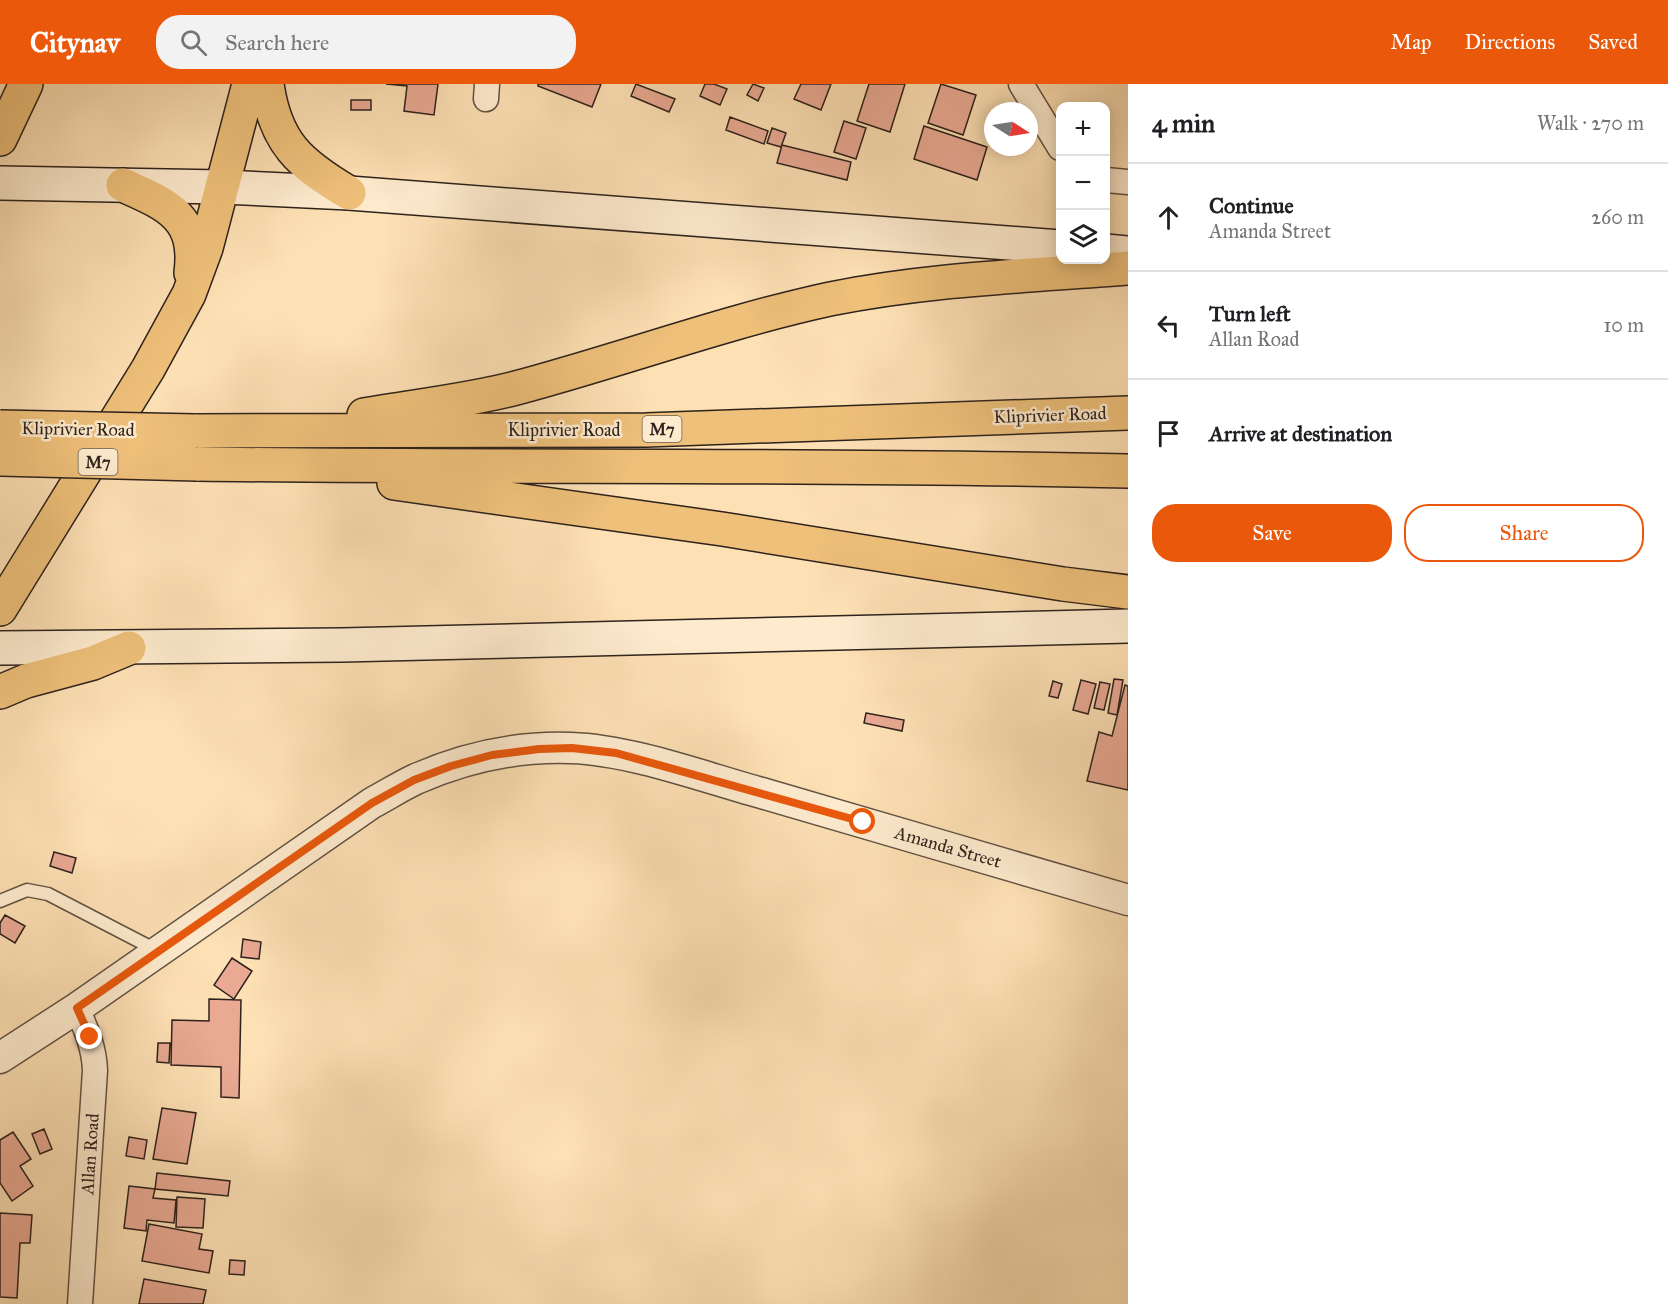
<!DOCTYPE html>
<html lang="en">
<head>
<meta charset="utf-8">
<style>
	:root { --surface:#fff; --page:#f2f2f2; --text:#202124; --muted:#757577; --line:#e0e0e0; --accent:#ea580c }
	body { margin:0; font-family:"IM FELL Great Primer",serif; background:var(--page); color:var(--text) }
	.controls { position:absolute; right:18px; top:18px; display:grid; overflow:hidden; border-radius:12px; box-shadow:0 3px 15px #0003 }
	.controls button { width:54px; height:54px; display:grid; place-items:center; padding:0; border:0; border-bottom:2px solid var(--line); background:var(--surface); color:var(--text); font:30px sans-serif }
	.compass { position:absolute; left:984px; top:18px; width:54px; height:54px; border-radius:50%; background:var(--surface); box-shadow:0 3px 15px #0003; rotate:102deg }
	.stop { position:absolute; width:18px; height:18px; margin:-14px; border:4px solid #ea580c; border-radius:50%; background:#fff }
	.stop.end { background:#ea580c; border-color:#fff; box-shadow:0 2px 6px #0008 }
	.list { margin:0; padding:0; list-style:none }
	h2 { display:flex; justify-content:space-between; align-items:center; height:78px; margin:0; padding:0 24px; font-size:26px }
	h2 small { font-size:20px; font-weight:400; color:var(--muted) }
	.list li { display:grid; grid-template-columns:39px 1fr auto; gap:18px; align-items:center; box-sizing:border-box; height:108px; padding:0 24px; border-top:2px solid var(--line) }
	.list b { display:block; font-size:22px; white-space:nowrap }
	.list p { margin:0; font-size:20px; white-space:nowrap; color:var(--muted) }
	.list em { font-size:20px; font-style:normal; color:var(--muted) }
	.actions { display:flex; gap:12px; padding:18px 24px }
	.actions a { flex:1; padding:14px 0; border:2px solid var(--accent); border-radius:24px; text-align:center; font-size:21px; color:var(--accent) }
	.actions .main { background:var(--accent); color:#fff }
	.icon { flex:none; width:33px; height:33px; fill:none; stroke:currentColor; stroke-width:2; stroke-linecap:round; stroke-linejoin:round }
	.map { position:relative; flex:none; width:1128px; height:1220px; overflow:hidden }
	header { display:flex; align-items:center; gap:36px; box-sizing:border-box; height:84px; padding:0 30px; background:var(--accent); color:#fff }
	header strong { font-size:28px }
	nav { display:flex; gap:33px; margin-inline-start:auto; font-size:21px }
	.search { width:420px; height:54px; background:var(--page); display:flex; align-items:center; gap:15px; box-sizing:border-box; padding:0 21px; border-radius:24px; color:var(--muted); font-size:22px }
	main { display:flex }
	aside { flex:1; background:var(--surface) }
	.map>svg:first-child { display:block }
	.building { fill:#e9a993; stroke:#2d221c; stroke-width:1.5 }
	.lines { fill:none; stroke-linecap:round; stroke-linejoin:round }
	.service-casing { stroke:#615242; stroke-width:15 }
	.minor-casing { stroke:#615242; stroke-width:27 }
	.tertiary-casing { stroke:#615242; stroke-width:33 }
	.secondary-casing { stroke:#2d221c; stroke-width:36 }
	.primary-casing { stroke:#2d221c; stroke-width:36 }
	.motorway-casing { stroke:#2d221c; stroke-width:36 }
	.service { stroke:#feebce; stroke-width:12 }
	.minor { stroke:#feebce; stroke-width:24 }
	.tertiary { stroke:#feebce; stroke-width:30 }
	.secondary { stroke:#feebce; stroke-width:33 }
	.primary { stroke:#eec07a; stroke-width:33 }
	.motorway { stroke:#eec07a; stroke-width:33 }
	.primary-bridge-casing { stroke:#2d221c; stroke-width:36; stroke-linecap:butt }
	.primary-bridge { stroke:#eec07a; stroke-width:33 }
	.route { stroke:#ea580c; stroke-width:8 }
	.labels { text-anchor:middle; stroke-width:5; stroke-linejoin:round; paint-order:stroke }
	.shield { fill:#feebce; stroke:#6c5e51; stroke-width:1.5 }
	.shield-label { font-size:16px; font-weight:bold; fill:#2d221c }
	.street-label { font-size:18px; fill:#2d221c; stroke:#feebce }
</style>
</head>
<body>
<header>
<strong>Citynav</strong>
<div class="search"><svg class="icon" aria-label="search" viewBox="0 0 24 24"><circle cx="10" cy="10" r="6"/><path d="M15 15l6 6"/></svg>Search here</div>
<nav><a>Map</a><a>Directions</a><a>Saved</a></nav>
</header>
<main>
<div class="map">
<svg width="1128" height="1220" viewBox="0 0 1128 1220">
	<rect width="100%" height="100%" fill="#fde0b4"/>
	<filter id="stains"><feTurbulence type="fractalNoise" baseFrequency=".00333" numOctaves="4"/><feColorMatrix values="0 0 0 0 .2 0 0 0 0 .09 0 0 0 0 .02 0 0 0 .5 -.17"/></filter>
	<radialGradient id="worn" r=".72"><stop offset=".6" stop-color="#630" stop-opacity="0"/><stop offset="1" stop-color="#630" stop-opacity=".3"/></radialGradient>
	<path class="building" d="M386,0H438L434,31L404,27L407,2Z
		M538,0H601L592,23L538,2Z
		M636,0L675,15L669,28L631,12Z
		M705,0H714L727,5L720,21L700,12Z
		M753,0L764,4L758,17L747,11Z
		M801,0H831L821,26L794,15Z
		M869,0H905L890,48L857,37Z
		M941,0L976,11L963,51L928,39Z
		M351,16H371V26H351Z
		M730,33L768,47L764,60L726,46Z
		M844,37L866,44L856,75L834,68Z
		M924,42L987,63L977,96L914,75Z
		M772,44L786,49L781,63L767,59Z
		M782,61L851,78L847,96L777,79Z
		M1114,595L1123,596L1117,631L1108,629Z
		M1081,596L1096,600L1088,630L1073,626Z
		M1053,597L1062,600L1058,614L1049,612Z
		M1100,598L1110,600L1104,626L1094,624Z
		M1125,601L1128,602V706L1087,697L1099,648L1112,652Z
		M866,629L904,636L902,647L864,639Z
		M54,768L76,774L72,789L50,782Z
		M5,831L25,842L15,859L0,850V839Z
		M243,855L261,858L259,875L241,873Z
		M232,874L252,887L234,915L214,901Z
		M209,915L241,916L239,1014L221,1013V983L171,981L172,936L209,937Z
		M158,959H170L169,979L157,978Z
		M162,1024L196,1029L187,1080L153,1075Z
		M44,1045L52,1065L40,1070L32,1050Z
		M13,1048L31,1075L20,1082L33,1102L12,1117L0,1099V1056Z
		M129,1053L147,1056L144,1075L126,1072Z
		M157,1089L230,1097L228,1112L155,1105Z
		M129,1102L155,1105L153,1114L176,1116L174,1139L147,1136L146,1147L124,1144Z
		M177,1113L205,1115L203,1144L176,1143Z
		M0,1129L32,1131L30,1159H20L17,1214L0,1213Z
		M149,1140L202,1150L199,1165L213,1167L209,1189L142,1177Z
		M230,1176L245,1177L244,1191L229,1190Z
		M144,1195L206,1206L203,1220H139Z"/>
	<g class="lines">
		<defs>
			<path id="service" d="M0,817L27,806L48,810L158,867"/>
			<path id="minor" d="M1021,0L1060,64
				M486,15L487,0
				M1106,96L1128,98
				M77,924C86,945 94,963 95,986L80,1220"/>
			<path id="tertiary" d="M0,974L77,924L372,719C387,711 401,702 416,695C464,674 518,662 571,664C632,666 706,694 765,710C886,745 1007,781 1128,816"/>
			<path id="secondary" d="M0,99L223,103L349,109L1060,163
				M1106,167L1128,169
				M0,564L342,561L1128,542"/>
			<path id="primary" d="M364,331C415,322 466,317 516,304C621,276 724,238 830,215C929,195 1028,192 1128,184
				M195,347L646,346L1128,329
				M197,380C507,384 818,380 1128,387
				M394,399L722,445L1063,500L1128,508"/>
			<path id="motorway" d="M267,0C275,59 300,80 349,109
				M0,55L26,0
				M123,101C168,121 198,133 191,189
				M0,525L148,285L189,210L206,164L249,0
				M0,608L26,597L93,579L129,564"/>
		</defs>
		<use href="#service" class="service-casing"/>
		<use href="#minor" class="minor-casing"/>
		<use href="#tertiary" class="tertiary-casing"/>
		<use href="#secondary" class="secondary-casing"/>
		<use href="#primary" class="primary-casing"/>
		<use href="#motorway" class="motorway-casing"/>
		<use href="#service" class="service"/>
		<use href="#minor" class="minor"/>
		<use href="#tertiary" class="tertiary"/>
		<use href="#secondary" class="secondary"/>
		<use href="#primary" class="primary"/>
		<use href="#motorway" class="motorway"/>
		<defs>
			<path id="primary-bridge" d="M0,343L195,347
				M0,375L197,380"/>
		</defs>
		<use href="#primary-bridge" class="primary-bridge-casing"/>
		<use href="#primary-bridge" class="primary-bridge"/>
	</g>
	<g class="lines">
		<path class="route" d="M90,953L77,924L372,719L414,696L451,682L492,671L539,665L572,664L616,669L863,738"/>
	</g>
	<g class="labels">
		<g class="shield">
			<rect x="642.5" y="332" width="39" height="26" rx="4.5"/>
			<rect x="78.5" y="365" width="39" height="26" rx="4.5"/>
		</g>
		<g class="shield-label">
			<text x="662" y="351">M7</text>
			<text x="98" y="384">M7</text>
		</g>
		<g class="street-label">
			<text transform="translate(1050 331) rotate(-2)" y="6">Kliprivier Road</text>
			<text transform="translate(78 345) rotate(1)" y="6">Kliprivier Road</text>
			<text x="564" y="352">Kliprivier Road</text>
			<text transform="translate(948 763) rotate(16)" y="6">Amanda Street</text>
			<text transform="translate(90 1070) rotate(-86)" y="6">Allan Road</text>
		</g>
	</g>
	<rect width="100%" height="100%" filter="url(#stains)"/>
	<rect width="100%" height="100%" fill="url(#worn)"/>
</svg>
<div class="controls">
<button>+</button>
<button>−</button>
<button><svg class="icon" aria-label="layers" viewBox="0 0 24 24"><path d="M12 4l9 5-9 5-9-5zM3 14l9 5 9-5"/></svg></button>
</div>
<svg class="compass" viewBox="-18 -18 36 36"><path d="M0-13l5 13h-10z" fill="#e53935"/><path d="M0 13l5-13h-10z" fill="#757577"/></svg>
<div class="stop" style="left:863px;top:738px"></div>
<div class="stop end" style="left:90px;top:953px"></div>
</div>
<aside>
<h2>4 min<small>Walk · 270 m</small></h2>
<ul class="list">
<li><svg class="icon" aria-label="ahead" viewBox="0 0 24 24"><path d="M12 20V5M6 11l6-6 6 6"/></svg><div><b>Continue</b><p>Amanda Street</p></div><em>260 m</em></li>
<li><svg class="icon" aria-label="left" viewBox="0 0 24 24"><path d="M17 20v-9H6M10 6l-5 5 5 5"/></svg><div><b>Turn left</b><p>Allan Road</p></div><em>10 m</em></li>
<li><svg class="icon" aria-label="arrive" viewBox="0 0 24 24"><path d="M6 21V4h12l-3 4 3 4H6"/></svg><div><b>Arrive at destination</b></div></li>
</ul>
<div class="actions"><a class="main">Save</a><a>Share</a></div>
</aside>
</main>
</body>
</html>
